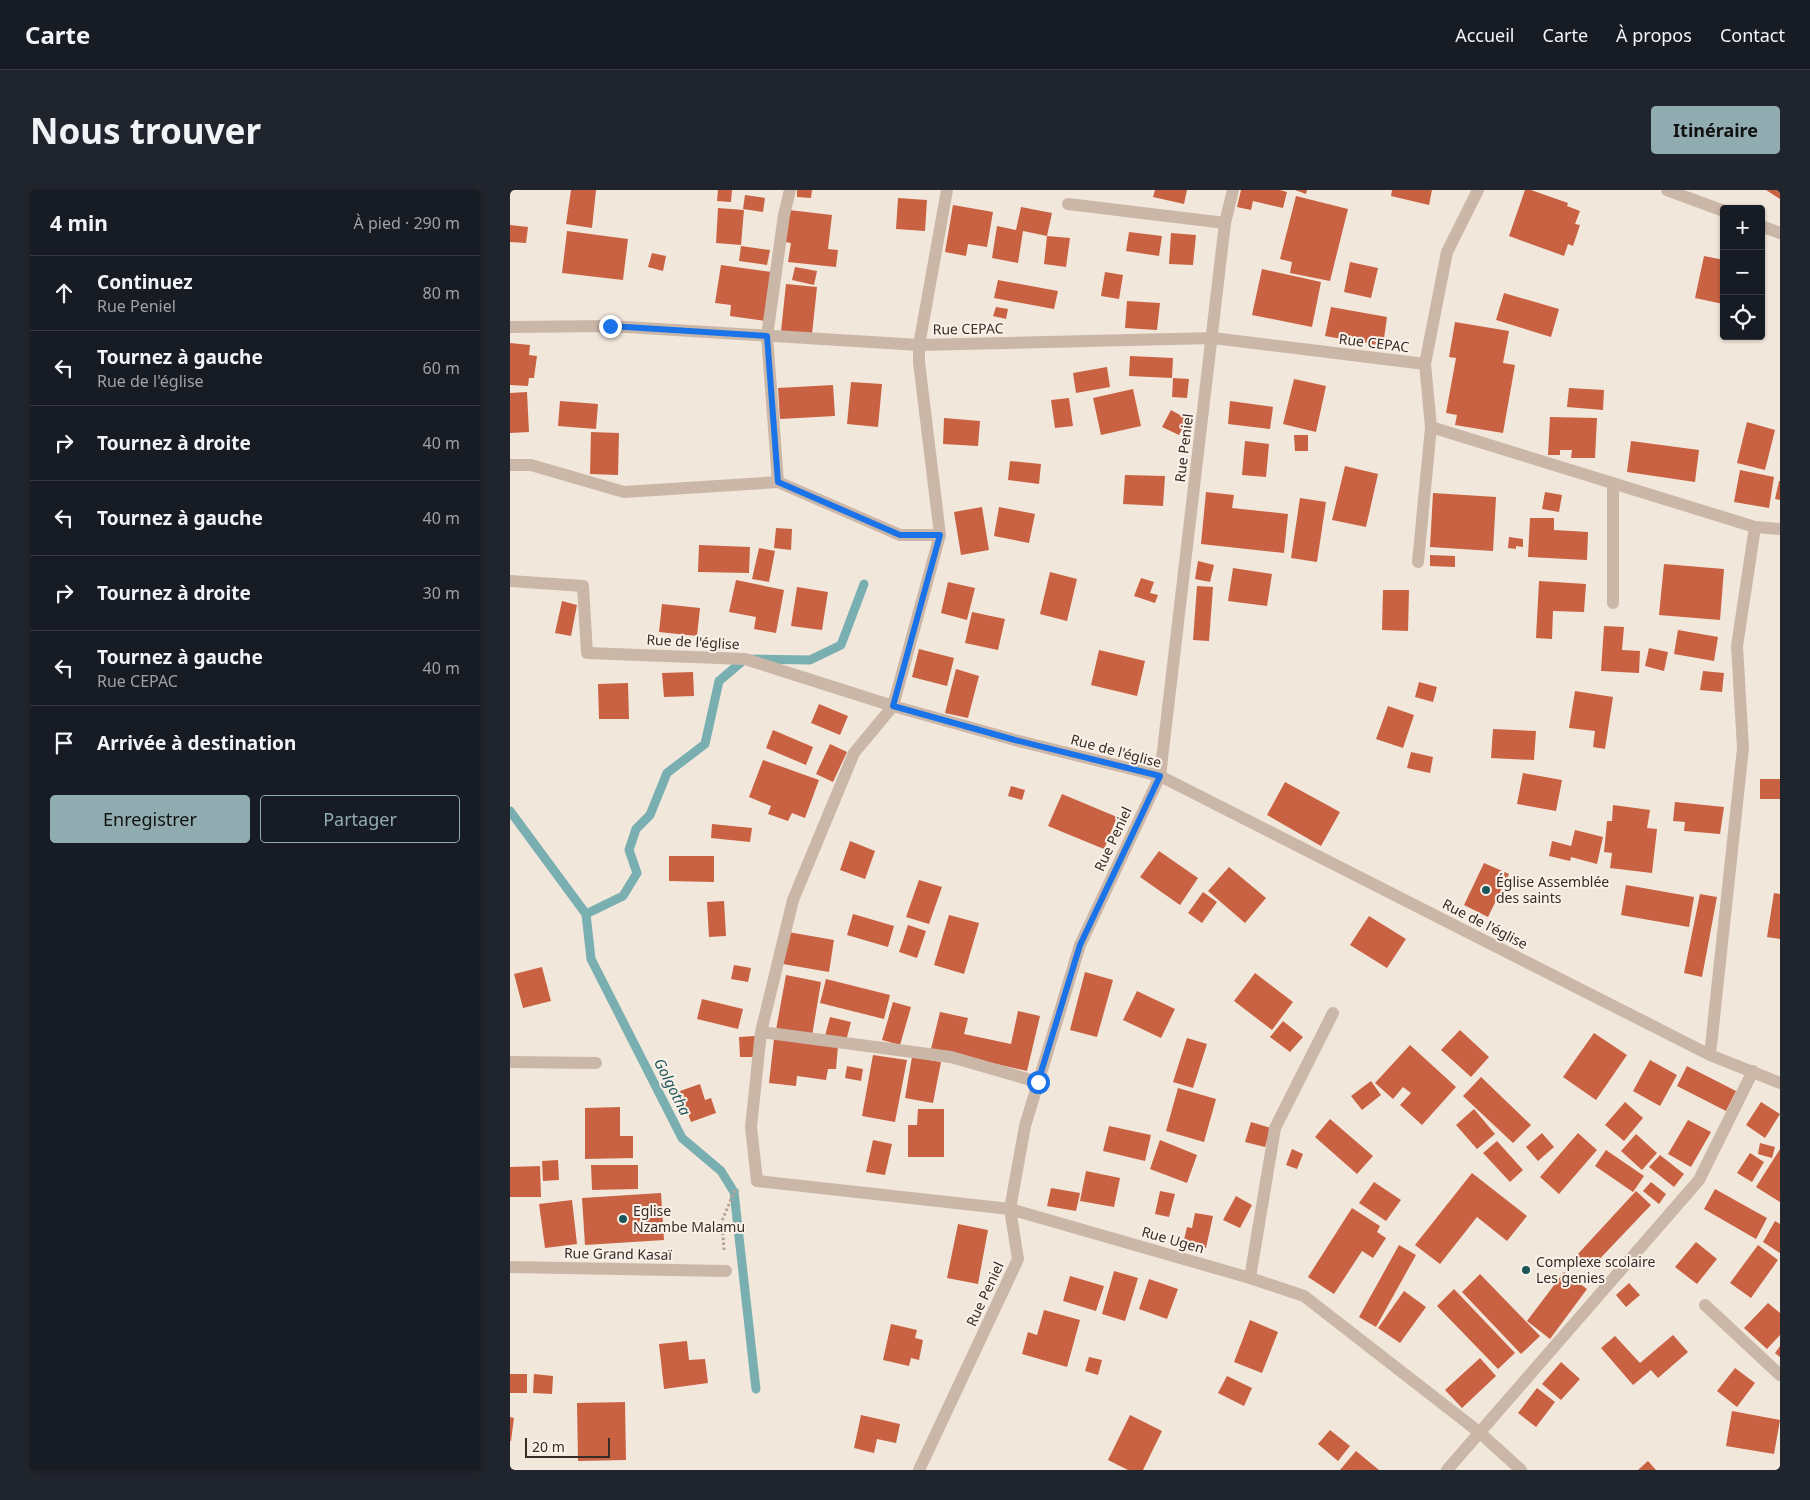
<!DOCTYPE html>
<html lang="fr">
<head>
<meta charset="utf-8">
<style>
	:root { --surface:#171b24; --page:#20242c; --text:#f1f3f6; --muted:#9ea1a6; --line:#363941; --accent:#91acb0 }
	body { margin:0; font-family:"Noto Sans",sans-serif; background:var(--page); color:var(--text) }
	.controls { position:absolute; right:15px; top:15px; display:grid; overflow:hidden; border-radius:5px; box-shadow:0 1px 4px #0004 }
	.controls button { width:45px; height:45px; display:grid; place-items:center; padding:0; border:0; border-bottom:1px solid var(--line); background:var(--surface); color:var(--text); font:25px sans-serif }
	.scale { position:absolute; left:15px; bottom:12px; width:85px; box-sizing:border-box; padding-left:5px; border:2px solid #372c28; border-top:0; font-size:14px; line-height:18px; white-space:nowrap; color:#372c28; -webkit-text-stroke:4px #faf1e8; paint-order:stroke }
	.stop { position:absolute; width:15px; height:15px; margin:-11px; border:4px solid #1a73e8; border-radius:50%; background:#fff }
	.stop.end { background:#1a73e8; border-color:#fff; box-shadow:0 1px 5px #0008 }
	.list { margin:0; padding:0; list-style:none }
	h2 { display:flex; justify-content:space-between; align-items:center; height:65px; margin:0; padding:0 20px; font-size:21px }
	h2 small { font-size:16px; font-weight:400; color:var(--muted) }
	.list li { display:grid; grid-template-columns:32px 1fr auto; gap:15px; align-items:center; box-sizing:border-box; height:75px; padding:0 20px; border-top:1px solid var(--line) }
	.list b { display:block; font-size:19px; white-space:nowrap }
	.list p { margin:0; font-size:16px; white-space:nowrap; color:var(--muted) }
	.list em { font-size:16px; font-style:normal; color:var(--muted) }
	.actions { display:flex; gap:10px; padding:15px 20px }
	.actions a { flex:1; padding:11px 0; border:1px solid var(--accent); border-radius:5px; text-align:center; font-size:18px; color:var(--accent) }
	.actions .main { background:var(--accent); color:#111 }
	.icon { flex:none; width:28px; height:28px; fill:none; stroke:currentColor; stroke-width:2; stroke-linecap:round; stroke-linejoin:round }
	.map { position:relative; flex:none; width:1270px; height:1280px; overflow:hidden; border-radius:5px }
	header { display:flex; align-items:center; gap:30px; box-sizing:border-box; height:70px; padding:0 25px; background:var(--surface); border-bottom:1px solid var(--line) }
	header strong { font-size:24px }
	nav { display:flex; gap:28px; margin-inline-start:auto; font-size:18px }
	.intro { display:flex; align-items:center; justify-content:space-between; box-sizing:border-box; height:120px; padding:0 30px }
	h1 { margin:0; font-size:35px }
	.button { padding:12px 22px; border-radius:5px; background:var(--accent); color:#111; font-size:18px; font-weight:700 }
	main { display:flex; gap:30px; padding:0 30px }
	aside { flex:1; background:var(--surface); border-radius:5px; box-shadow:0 1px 4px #0004 }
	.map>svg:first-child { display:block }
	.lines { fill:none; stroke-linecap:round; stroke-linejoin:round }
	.stream { stroke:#79afb0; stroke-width:9 }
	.building { fill:#c96243 }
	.path { stroke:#b7a191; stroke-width:3; stroke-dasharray:2.5 2.5; stroke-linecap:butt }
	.service { stroke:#cbb7a7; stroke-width:12 }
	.minor { stroke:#cbb7a7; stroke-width:12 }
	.route { stroke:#1a73e8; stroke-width:6 }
	.poi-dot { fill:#1c565a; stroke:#faf1e8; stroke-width:2 }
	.labels { text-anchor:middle; stroke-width:4; stroke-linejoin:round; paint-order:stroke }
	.street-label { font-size:14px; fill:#372c28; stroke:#faf1e8 }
	.poi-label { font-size:14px; fill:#372c28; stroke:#faf1e8; text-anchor:start }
	.water-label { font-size:15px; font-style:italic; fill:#1c565a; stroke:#faf1e8 }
</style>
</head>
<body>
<header>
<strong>Carte</strong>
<nav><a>Accueil</a><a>Carte</a><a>À propos</a><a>Contact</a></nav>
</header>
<div class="intro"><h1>Nous trouver</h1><a class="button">Itinéraire</a></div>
<main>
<aside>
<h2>4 min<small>À pied · 290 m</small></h2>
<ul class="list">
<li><svg class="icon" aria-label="ahead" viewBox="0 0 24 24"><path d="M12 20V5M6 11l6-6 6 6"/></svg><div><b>Continuez</b><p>Rue Peniel</p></div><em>80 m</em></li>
<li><svg class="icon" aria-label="left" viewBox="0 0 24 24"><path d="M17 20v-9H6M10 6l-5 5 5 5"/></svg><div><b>Tournez à gauche</b><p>Rue de l'église</p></div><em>60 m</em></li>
<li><svg class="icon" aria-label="right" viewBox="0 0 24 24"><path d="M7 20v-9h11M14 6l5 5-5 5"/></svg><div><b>Tournez à droite</b></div><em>40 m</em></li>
<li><svg class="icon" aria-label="left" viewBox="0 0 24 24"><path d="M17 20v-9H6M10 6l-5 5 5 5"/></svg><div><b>Tournez à gauche</b></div><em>40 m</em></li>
<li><svg class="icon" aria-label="right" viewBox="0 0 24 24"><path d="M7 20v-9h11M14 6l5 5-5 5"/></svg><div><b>Tournez à droite</b></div><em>30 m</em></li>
<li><svg class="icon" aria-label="left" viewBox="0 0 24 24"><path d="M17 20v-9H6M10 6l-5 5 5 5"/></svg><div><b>Tournez à gauche</b><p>Rue CEPAC</p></div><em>40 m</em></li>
<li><svg class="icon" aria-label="arrive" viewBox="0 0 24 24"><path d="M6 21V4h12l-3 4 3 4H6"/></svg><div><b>Arrivée à destination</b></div></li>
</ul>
<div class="actions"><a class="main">Enregistrer</a><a>Partager</a></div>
</aside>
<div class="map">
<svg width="1270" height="1280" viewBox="0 0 1270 1280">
	<rect width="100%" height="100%" fill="#f2e7db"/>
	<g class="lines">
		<path class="stream" d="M0,621L76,724L81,769L172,948L211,981L224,1002L246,1199
			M76,724L113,706L127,683L119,660L126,639L140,625L157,583L195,554L209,491L235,469L300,470L331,455L354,394"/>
	</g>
	<path class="building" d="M61,0H86L82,38L56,34Z
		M208,0H222L221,12L207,11Z
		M287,0H302L301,8L287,7Z
		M645,0H677L674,14L643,7Z
		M731,0H770L777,2L773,18L743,11L741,20L727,17Z
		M785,0H797L796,4Z
		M882,0H922L919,15L881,6Z
		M1015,0H1021L1058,13L1057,16L1070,21L1065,34L1070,35L1063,56L1058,54L1054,66L999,46Z
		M1256,0H1270V9Z
		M235,5L255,8L253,22L233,19Z
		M786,6L838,19L820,91L780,83L782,72L770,69Z
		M388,8L417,10L415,41L386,39Z
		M443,15L483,22L477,57L458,54L456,66L435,62Z
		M511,17L542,23L537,46L560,48L556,77L534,74L537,46L513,41L508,73L482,68L487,36L506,40Z
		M208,18L234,20L231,55L206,53Z
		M279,20L322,25L318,59L328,60L326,77L278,72L281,53L275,52Z
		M0,35L18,37L16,53L0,52Z
		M57,41L118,49L113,90L52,83Z
		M619,42L652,46L649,66L616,61Z
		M661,43L686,45L683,75L659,74Z
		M231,56L260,60L257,75L229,71Z
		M142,63L156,66L153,81L138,77Z
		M1194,66L1214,70L1213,114L1185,108Z
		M840,72L868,78L861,108L834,102Z
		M211,75L262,82L255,131L220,126L221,115L205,113Z
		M285,77L307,81L304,95L282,90Z
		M752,79L811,92L802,137L742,125Z
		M595,82L613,85L609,109L591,106Z
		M488,90L548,101L544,119L484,108Z
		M276,94L307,97L302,144L271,141Z
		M994,103L1049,119L1041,147L986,130Z
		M617,111L650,113L647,140L615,138Z
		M486,117L498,119L496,129L483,126Z
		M821,117L877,127L873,156L815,146Z
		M945,132L999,141L993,173L1005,175L993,243L945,235L947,225L936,223L946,168L939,167Z
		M0,153L20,155L19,165L27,166L24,188H19L18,196L0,195Z
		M620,166L663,168L662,188L619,186Z
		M597,177L600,197L566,203L563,183Z
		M663,188L679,189L677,208L662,207Z
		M784,189L816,196L806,242L773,234Z
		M341,192L372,194L368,237L337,234Z
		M323,195L325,226L270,229L268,198Z
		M1059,198L1094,200L1093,220L1057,217Z
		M623,199L631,236L591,245L583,208Z
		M17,202L19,242L0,243V203Z
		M559,208L563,236L545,238L541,210Z
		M50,211L88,214L86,239L48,236Z
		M720,211L763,217L760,239L718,234Z
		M661,220L677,229L669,245L652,237Z
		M1040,227L1087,228L1085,268H1061L1062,260H1050V265H1038Z
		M434,228L470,231L468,256L433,254Z
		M1237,232L1265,240L1255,280L1227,273Z
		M81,242L109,243L108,285L80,284Z
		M784,245H798V261H785Z
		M735,251L759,254L756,287L732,285Z
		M1121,251L1189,260L1185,292L1117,282Z
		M500,271L531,274L529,294L498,290Z
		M835,276L868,284L856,337L822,330Z
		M1230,280L1264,287L1259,318L1224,312Z
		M615,285L655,286L653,316L613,314Z
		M1269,291H1270V310L1265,309Z
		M696,302L724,305L722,318L778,324L774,363L691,354Z
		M1035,302L1052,305L1049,322L1032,319Z
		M923,303L986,307L983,361L920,357Z
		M790,308L816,312L807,372L781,368Z
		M472,317L479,360L451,365L444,322Z
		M489,317L525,324L519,353L484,346Z
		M1020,328H1044V340L1078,342L1077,370L1018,367Z
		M266,338L282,339L281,360L264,358Z
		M999,347L1013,349V357L1006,356V359L998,358Z
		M189,355L240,357L239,383L188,382Z
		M249,358L265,361L259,392L242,389Z
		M920,365L945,366V377L920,376Z
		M688,371L704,375L700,392L685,389Z
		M1154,374L1214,379L1210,430L1149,425Z
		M723,378L762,384L757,416L718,411Z
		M540,382L567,389L557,431L530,424Z
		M631,388L644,392L640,403L648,405L645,413L624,406Z
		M226,390L274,400L266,443L244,439L246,427L219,422Z
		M1029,391L1076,394L1074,422L1043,421L1042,449L1026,448Z
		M438,392L465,398L457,430L431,423Z
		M687,396L703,397L699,451L683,450Z
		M287,397L318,402L312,440L281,436Z
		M873,400H899L898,441L872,440Z
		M52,411L67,415L61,446L45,443Z
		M152,414L190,418L187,446L149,442Z
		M462,422L495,429L488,460L455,453Z
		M1094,436L1114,437L1112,460L1130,461L1129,483L1091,481Z
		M1168,440L1208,447L1204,471L1164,464Z
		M1139,458L1158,462L1154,481L1135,476Z
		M409,459L444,468L437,496L402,487Z
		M589,460L635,471L627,506L581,495Z
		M446,479L469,486L458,528L435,523Z
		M1193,481L1214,483L1212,502L1190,500Z
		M183,482L184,506L154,507L152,483Z
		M909,492L927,497L923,512L905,507Z
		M118,493L119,529H89L88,494Z
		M1065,501L1103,507L1095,559L1083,557L1085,541L1059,538Z
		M309,514L338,526L330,545L301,533Z
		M878,516L904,525L893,558L866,549Z
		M983,539L1026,541L1024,570L981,568Z
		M263,540L303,557L296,575L256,558Z
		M320,554L337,562L323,592L306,584Z
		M901,562L923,567L920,583L897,578Z
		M253,570L309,590L295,628L282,623L278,631L258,624L261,616L239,607Z
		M1013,583L1052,590L1046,621L1007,614Z
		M1250,589H1270V609H1250Z
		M775,592L830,622L811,656L757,625Z
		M501,596L515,600L512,610L498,606Z
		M552,604L607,627L594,659L538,636Z
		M1165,612L1214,617L1210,644L1174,641L1175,632L1163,631Z
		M1103,615L1140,620L1137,638L1147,639L1142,683L1100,678L1102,663L1094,662L1097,631H1102Z
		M202,634L242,638L240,652L201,648Z
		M1065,640L1093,647L1087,674L1061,667L1060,671L1039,666L1042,651L1061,656Z
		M340,651L365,661L355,689L330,680Z
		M649,661L688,688L670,715L630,687Z
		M159,666H204V692L159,691Z
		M974,673L999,684L978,727L954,715Z
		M719,677L756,708L735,733L698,701Z
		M409,690L432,697L419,734L396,727Z
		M1116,695L1184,707L1179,737L1111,725Z
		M693,702L707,712L692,733L678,723Z
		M1264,703L1270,704V749L1257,747Z
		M1190,704L1207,707L1192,787L1174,783Z
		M214,711L216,746L199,747L197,712Z
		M343,724L384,736L378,757L337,745Z
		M439,725L469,733L454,784L424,775Z
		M859,726L896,749L877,778L840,755Z
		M398,735L416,741L407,768L389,762Z
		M278,742L324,750L319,782L273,774Z
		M224,775L241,778L238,792L221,789Z
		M32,777L41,811L13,818L4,784Z
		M575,782L603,790L587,847L560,840Z
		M745,783L783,812L762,840L724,811Z
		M276,785L311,792L302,846L266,840Z
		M316,789L380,805L374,829L310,813Z
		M627,801L665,819L651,848L613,830Z
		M192,809L233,819L228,839L187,829Z
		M383,812L401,817L390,855L372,850Z
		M508,821L530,826L517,881L421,859L430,822L458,828L454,844L501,854Z
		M320,827L341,832L336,851L315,846Z
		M773,831L793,847L780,862L760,847Z
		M950,840L979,867L961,887L931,860Z
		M1084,843L1117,865L1086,910L1053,887Z
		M245,846L246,867H230L229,847Z
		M677,848L697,854L683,898L663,892Z
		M264,849L328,856L326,879H318L316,890L287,886L286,896L259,893Z
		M900,855L946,897L912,935L890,915L901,903L893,897L883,909L865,893Z
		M363,865L397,870L385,932L352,926Z
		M402,867L431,872L423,913L395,908Z
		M1140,870L1167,885L1150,916L1123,901Z
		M337,876L353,879L351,891L335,888Z
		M1177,876L1226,901L1216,921L1167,896Z
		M971,887L1021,935L1003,953L953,906Z
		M861,891L871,905L852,920L841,906Z
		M190,894L195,910L201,908L206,923L181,932L170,901Z
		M668,898L706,909L694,952L656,941Z
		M1115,912L1133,928L1114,951L1095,935Z
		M1251,912L1270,924L1255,948L1236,935Z
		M110,917V946H123V968L75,969V918Z
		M408,919H434V967H398V935H407Z
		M964,919L985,944L967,959L946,935Z
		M820,929L863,966L847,984L805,947Z
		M1178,930L1201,942L1181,977L1158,964Z
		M741,932L761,938L755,957L735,952Z
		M599,936L641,945L635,971L593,961Z
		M1032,943L1044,957L1028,971L1016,957Z
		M1068,943L1087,960L1049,1004L1030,987Z
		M1126,944L1147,963L1132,980L1111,961Z
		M363,950L382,954L375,985L356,982Z
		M650,950L687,965L677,993L640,979Z
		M987,951L1013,980L1000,992L973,963Z
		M1250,953L1265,957L1262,968L1248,964Z
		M782,959L793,964L787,979L776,975Z
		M1270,959V1012L1246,997Z
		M1096,960L1134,986L1123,1002L1085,976Z
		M1240,963L1254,972L1242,992L1227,983Z
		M1150,965L1174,984L1164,997L1139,977Z
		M48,970L49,990L33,991L32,971Z
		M81,975H128V999L82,1000Z
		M30,976L31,1007H0V977Z
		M576,981L610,988L604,1017L570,1011Z
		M962,983L1017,1026L997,1051L967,1027L930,1074L905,1055Z
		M864,992L891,1010L876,1031L849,1013Z
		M1141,992L1156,1004L1149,1014L1133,1001Z
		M541,998L570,1003L566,1021L537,1016Z
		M1205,999L1257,1028L1246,1049L1194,1019Z
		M650,1001L665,1004L659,1027L645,1024Z
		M1126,1001L1141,1015L1081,1078L1067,1065Z
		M151,1003L154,1050L75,1055L72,1008Z
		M726,1006L742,1015L730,1038L713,1030Z
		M62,1010L67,1054L35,1058L29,1014Z
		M842,1018L870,1036L867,1042L876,1048L863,1068L852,1061L824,1104L798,1087Z
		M685,1023L703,1026L696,1058L673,1054L677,1037L682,1038Z
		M1265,1031L1270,1034V1063L1253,1052Z
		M448,1034L478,1040L468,1094L437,1088Z
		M1186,1052L1207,1069L1187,1094L1165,1077Z
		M889,1055L906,1065L866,1137L849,1127Z
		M1248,1055L1268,1070L1241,1108L1220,1093Z
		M604,1081L628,1088L615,1131L592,1124Z
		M1054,1082L1077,1099L1040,1149L1017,1131Z
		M970,1084L1030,1146L1011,1164L952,1102Z
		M560,1086L594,1096L586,1121L553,1111Z
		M639,1089L668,1099L657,1129L629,1119Z
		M1119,1093L1130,1105L1116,1117L1106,1105Z
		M944,1099L1005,1163L988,1179L927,1116Z
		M894,1101L916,1117L890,1153L868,1138Z
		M1258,1113L1270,1123V1145L1257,1159L1234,1138Z
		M534,1120L570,1130L557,1177L512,1164L518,1142L527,1145Z
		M740,1130L768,1142L752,1183L724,1172Z
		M381,1134L407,1140L405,1148L413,1150L409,1170L401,1168L399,1176L373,1170Z
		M1163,1145L1178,1162L1148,1188L1141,1180L1123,1195L1091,1158L1105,1146L1130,1173Z
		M177,1151L179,1170L195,1169L198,1193L154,1199L149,1154Z
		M1270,1156V1167L1265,1163Z
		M579,1167L592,1170L588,1185L575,1181Z
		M970,1168L986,1186L952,1218L935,1200Z
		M1051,1172L1070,1189L1051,1210L1032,1194Z
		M1225,1178L1245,1193L1227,1217L1207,1201Z
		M0,1184H17V1203H0Z
		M24,1184L43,1186L42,1204L23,1203Z
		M717,1186L742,1198L734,1216L708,1203Z
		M1027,1198L1045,1212L1026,1237L1008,1223Z
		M115,1212L116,1270L68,1271L67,1213Z
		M1222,1221L1270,1230L1264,1264L1216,1256Z
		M351,1225L390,1234L386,1253L367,1249L364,1263L344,1258Z
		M620,1225L652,1241L633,1280H618L598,1270Z
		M0,1227L4,1228L1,1251H0Z
		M820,1240L840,1256L828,1271L808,1254Z
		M846,1261L869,1280H830Z
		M1138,1271L1146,1280H1128Z"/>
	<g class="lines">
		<path class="path" d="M214,1060L212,1031L224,1002L229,1000"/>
		<path class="service" d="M558,14L715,33
			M409,155L437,0
			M0,275H21L114,302L268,292L390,345H430
			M268,292L257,146L274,25L280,0
			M1103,293V413
			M908,372L921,237
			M251,842L441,867L528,892
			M247,991L241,937L251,842L283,710L344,563L383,516
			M740,1088L765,938L823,823
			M1195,1115L1270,1185"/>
		<path class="minor" d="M968,0L937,62L915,174L921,237L1245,337L1270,339
			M1157,0L1214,21
			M1251,36L1270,43
			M0,137L100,136L409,155L703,148L915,174
			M0,391L73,396L77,463L235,469L383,516L505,550L650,586L1200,865L1270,893
			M383,516L430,345L409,172V155
			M1200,865L1233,558L1227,456L1245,337
			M0,872L86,873
			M247,991L500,1019L740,1088L794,1106L969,1242L1011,1280
			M0,1077L216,1081
			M409,1280L508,1069L500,1019L515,936L570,755L650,586L715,33L723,0
			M937,1280L1189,990L1243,881"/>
	</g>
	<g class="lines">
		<path class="route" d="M100,136L257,146L268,292L390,345H430L383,516L505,550L650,586L570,755L528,892"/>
	</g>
	<g class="poi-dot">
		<circle cx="976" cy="700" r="5"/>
		<circle cx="113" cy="1029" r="5"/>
		<circle cx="1016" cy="1080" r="5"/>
	</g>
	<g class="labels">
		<g class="street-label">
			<text transform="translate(458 139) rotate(-1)" y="5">Rue CEPAC</text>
			<text transform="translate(864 153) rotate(7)" y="5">Rue CEPAC</text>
			<text transform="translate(674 258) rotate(-83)" y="5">Rue Peniel</text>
			<text transform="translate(183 452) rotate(3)" y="5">Rue de l'église</text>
			<text transform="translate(606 561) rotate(15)" y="5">Rue de l'église</text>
			<text transform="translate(603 649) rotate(-65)" y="5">Rue Peniel</text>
			<text transform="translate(975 734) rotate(27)" y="5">Rue de l'église</text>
			<text transform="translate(663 1050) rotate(16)" y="5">Rue Ugen</text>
			<text transform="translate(108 1064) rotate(1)" y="5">Rue Grand Kasaï</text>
			<text transform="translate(475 1104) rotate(-65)" y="5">Rue Peniel</text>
		</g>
		<g class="poi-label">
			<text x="986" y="697">Église Assemblée<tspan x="986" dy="16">des saints</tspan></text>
			<text x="123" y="1026">Eglise<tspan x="123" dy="16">Nzambe Malamu</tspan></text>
			<text x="1026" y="1077">Complexe scolaire<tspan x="1026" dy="16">Les genies</tspan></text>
		</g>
		<g class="water-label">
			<text transform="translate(162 897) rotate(63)" y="5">Golgotha</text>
		</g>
	</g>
</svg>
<div class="controls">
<button>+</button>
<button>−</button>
<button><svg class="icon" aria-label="locate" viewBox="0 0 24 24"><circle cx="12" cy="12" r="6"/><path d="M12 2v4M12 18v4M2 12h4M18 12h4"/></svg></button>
</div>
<div class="scale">20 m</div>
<div class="stop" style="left:528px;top:892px"></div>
<div class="stop end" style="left:100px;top:136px"></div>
</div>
</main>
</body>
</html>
